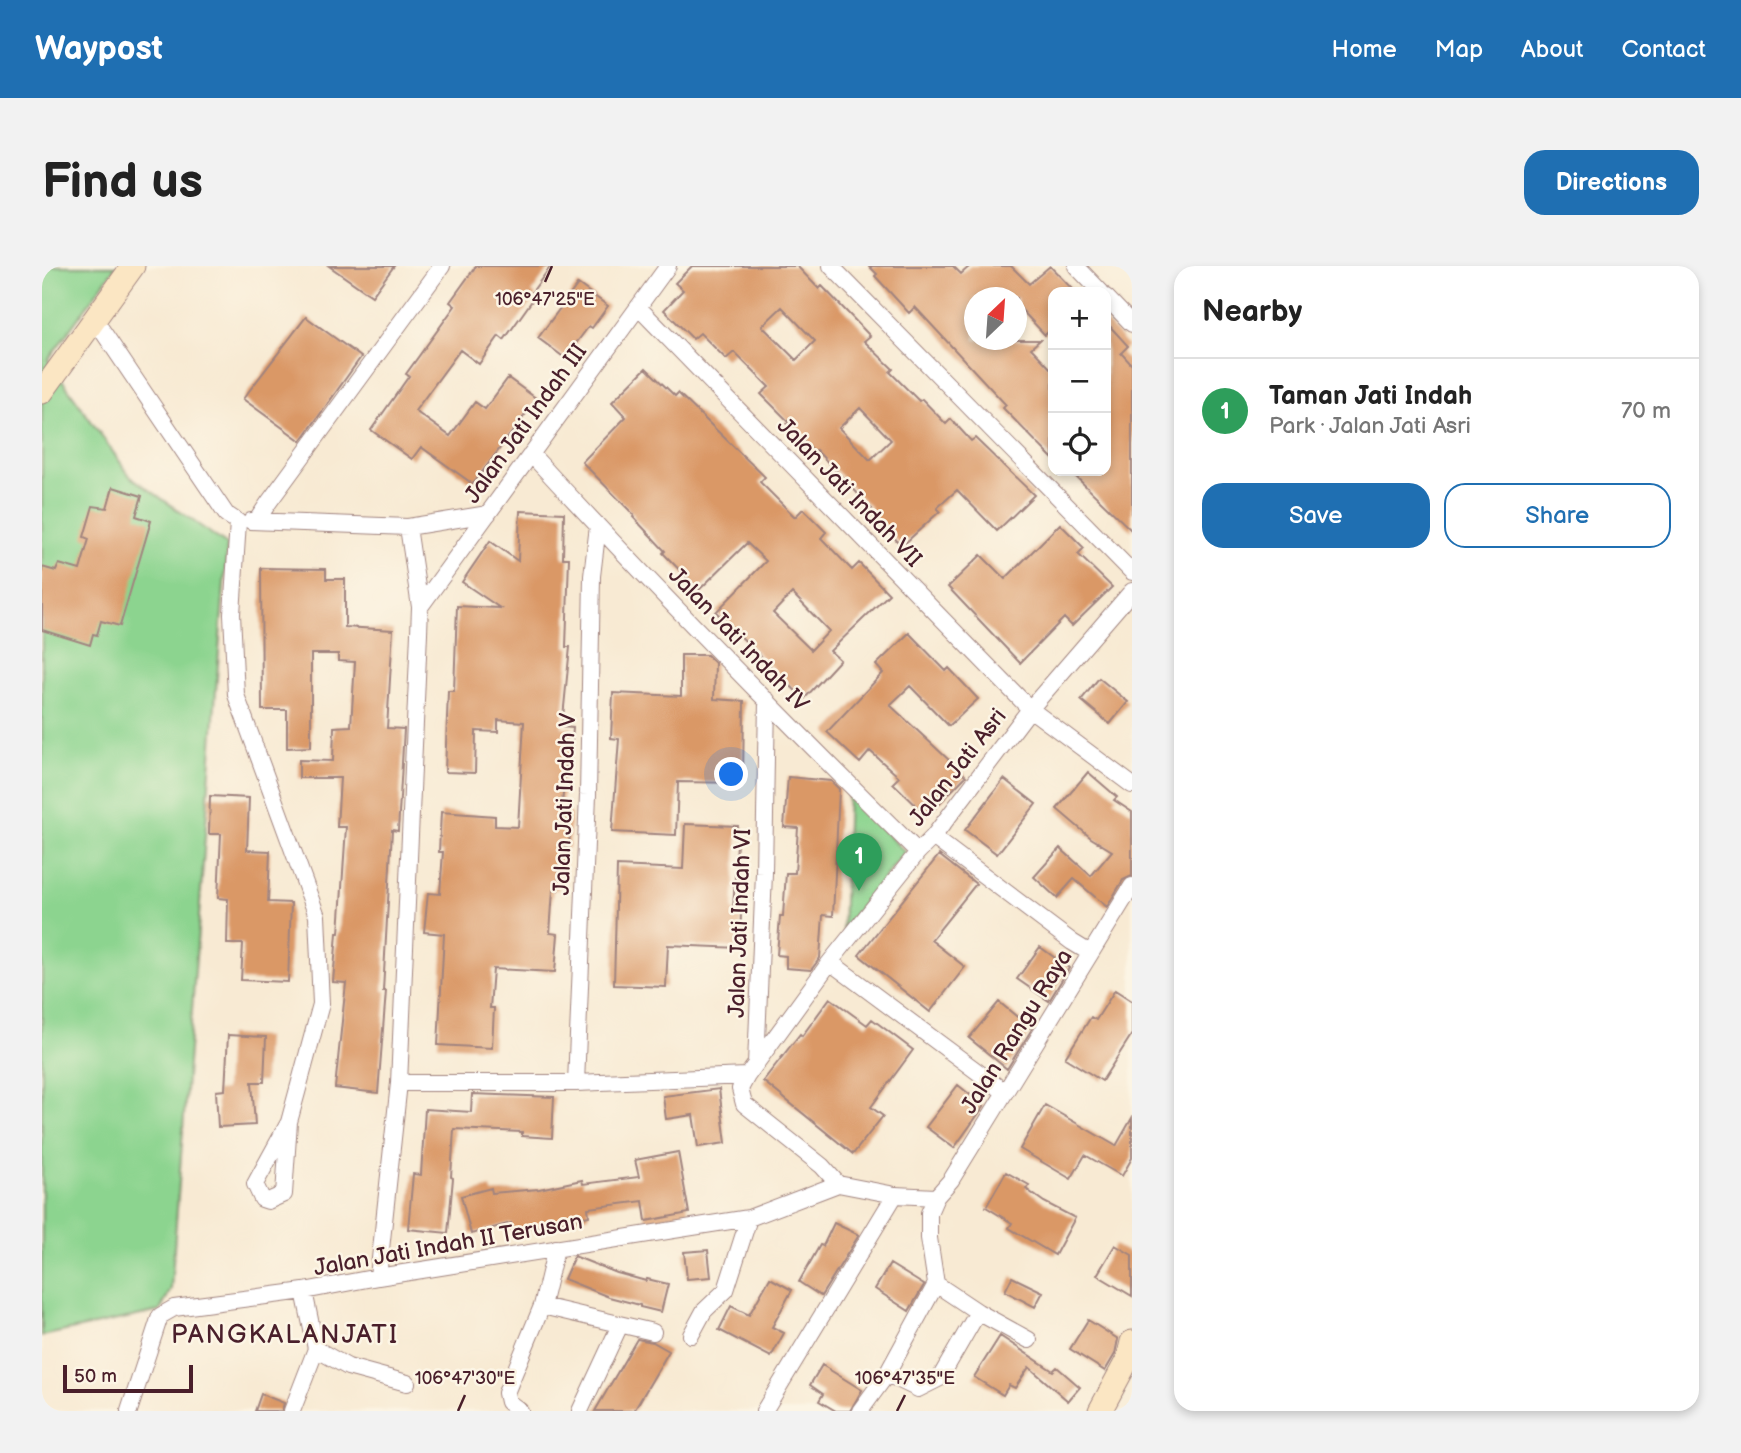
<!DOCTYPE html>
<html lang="en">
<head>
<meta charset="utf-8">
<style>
	:root { --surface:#fff; --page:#f2f2f2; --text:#222; --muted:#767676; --line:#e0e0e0; --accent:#1f6fb2 }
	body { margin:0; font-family:"Balsamiq Sans",sans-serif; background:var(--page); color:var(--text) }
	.controls { position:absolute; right:21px; top:21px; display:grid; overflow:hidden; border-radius:14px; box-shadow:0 4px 10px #0003 }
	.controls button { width:63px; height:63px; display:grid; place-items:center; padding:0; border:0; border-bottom:2px solid var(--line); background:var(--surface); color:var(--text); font:35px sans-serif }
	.compass { position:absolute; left:922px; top:21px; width:63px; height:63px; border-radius:50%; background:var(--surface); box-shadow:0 4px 10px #0003; rotate:25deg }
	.scale { position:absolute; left:21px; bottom:18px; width:130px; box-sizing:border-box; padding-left:7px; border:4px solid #4a1f2b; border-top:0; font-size:19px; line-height:24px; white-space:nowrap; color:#4a1f2b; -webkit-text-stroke:5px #fcf5e5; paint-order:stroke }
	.you { position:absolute; left:690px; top:509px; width:24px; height:24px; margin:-18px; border:5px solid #fff; border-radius:50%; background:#1a73e8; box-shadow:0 0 0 10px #1a73e833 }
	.badge { display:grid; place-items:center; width:46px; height:46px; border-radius:50%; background:var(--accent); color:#fff; font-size:23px; font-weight:700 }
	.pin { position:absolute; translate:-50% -58px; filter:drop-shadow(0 2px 4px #0008) }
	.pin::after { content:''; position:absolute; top:37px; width:24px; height:21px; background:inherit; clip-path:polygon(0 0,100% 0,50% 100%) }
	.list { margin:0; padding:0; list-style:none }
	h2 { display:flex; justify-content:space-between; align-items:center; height:91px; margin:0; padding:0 28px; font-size:30px }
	h2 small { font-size:23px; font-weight:400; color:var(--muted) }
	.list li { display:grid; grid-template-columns:46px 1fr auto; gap:21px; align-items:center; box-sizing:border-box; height:105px; padding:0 28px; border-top:2px solid var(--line) }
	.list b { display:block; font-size:26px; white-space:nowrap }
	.list p { margin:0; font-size:23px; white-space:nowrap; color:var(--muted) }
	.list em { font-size:23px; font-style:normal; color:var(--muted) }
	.actions { display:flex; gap:14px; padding:21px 28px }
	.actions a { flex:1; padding:16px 0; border:2px solid var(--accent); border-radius:21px; text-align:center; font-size:24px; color:var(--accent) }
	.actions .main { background:var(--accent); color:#fff }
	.icon { flex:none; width:38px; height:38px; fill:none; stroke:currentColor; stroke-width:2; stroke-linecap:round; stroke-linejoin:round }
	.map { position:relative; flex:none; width:1090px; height:1145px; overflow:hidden; border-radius:21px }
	header { display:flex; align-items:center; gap:42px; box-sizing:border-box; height:98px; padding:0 35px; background:var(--accent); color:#fff }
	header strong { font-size:33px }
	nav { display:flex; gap:38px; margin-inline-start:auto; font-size:24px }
	.intro { display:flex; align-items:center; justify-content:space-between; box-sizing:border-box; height:168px; padding:0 42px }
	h1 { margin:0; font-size:49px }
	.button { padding:18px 32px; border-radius:21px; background:var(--accent); color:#fff; font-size:24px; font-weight:700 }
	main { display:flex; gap:42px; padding:0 42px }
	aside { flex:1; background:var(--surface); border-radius:21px; box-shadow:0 4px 10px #0003 }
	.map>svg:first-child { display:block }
	.green { fill:#8cd48f; stroke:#6b7a5d; stroke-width:2 }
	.building { fill:#da9866; fill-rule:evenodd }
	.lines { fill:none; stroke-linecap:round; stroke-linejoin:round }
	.street-casing { stroke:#a1847f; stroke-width:18 }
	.secondary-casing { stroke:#a1847f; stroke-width:25 }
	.street { stroke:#fff; stroke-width:16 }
	.secondary { stroke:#fbe6c3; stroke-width:23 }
	.ticks { fill:none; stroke:#4a1f2b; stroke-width:2.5 }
	.labels { text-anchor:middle; stroke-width:5; stroke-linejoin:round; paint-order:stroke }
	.street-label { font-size:23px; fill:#4a1f2b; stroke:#fcf5e5 }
	.quarter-label { font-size:26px; letter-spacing:2px; fill:#4a1f2b; stroke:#fcf5e5 }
	.ticks-label { font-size:18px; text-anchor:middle; fill:#4a1f2b; stroke:#fcf5e5; stroke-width:5; stroke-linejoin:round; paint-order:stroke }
</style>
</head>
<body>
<header>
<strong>Waypost</strong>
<nav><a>Home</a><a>Map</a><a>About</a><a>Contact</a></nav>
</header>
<div class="intro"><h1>Find us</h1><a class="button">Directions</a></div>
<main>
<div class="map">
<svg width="1090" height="1145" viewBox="0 0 1090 1145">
	<rect width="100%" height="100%" fill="#fcf5e5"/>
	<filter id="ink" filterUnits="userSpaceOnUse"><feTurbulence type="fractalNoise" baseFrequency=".0143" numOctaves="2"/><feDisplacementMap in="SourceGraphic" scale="14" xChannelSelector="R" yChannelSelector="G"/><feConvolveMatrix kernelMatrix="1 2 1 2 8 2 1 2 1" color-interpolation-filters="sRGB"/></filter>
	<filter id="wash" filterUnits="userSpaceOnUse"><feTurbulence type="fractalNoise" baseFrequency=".00686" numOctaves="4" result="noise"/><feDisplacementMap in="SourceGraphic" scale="28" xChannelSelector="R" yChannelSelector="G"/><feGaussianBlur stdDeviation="1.57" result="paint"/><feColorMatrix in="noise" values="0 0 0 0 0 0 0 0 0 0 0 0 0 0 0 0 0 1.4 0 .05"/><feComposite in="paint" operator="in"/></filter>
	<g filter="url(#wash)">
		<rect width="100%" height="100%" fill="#f8ead3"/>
		<path class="green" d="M0,0H74L6,94L88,210L185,279L129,1023L118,1045L0,1070Z
			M806,529L863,586L801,663Z"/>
		<g id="blocks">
			<path class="building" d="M287,0H352L330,30Z
				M434,0H509L490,26L494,29L462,74L457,70L437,98L418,84L373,145L408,170L433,136L443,143L466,112L495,133L431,218L379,181L370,193L329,164L367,110L364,108L413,40L408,36Z
				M650,0H755L777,23L780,20L828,70L822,75L851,103L848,106L877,135L880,133L904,158L909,153L929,175L933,172L992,229L955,265L915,224L895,242L898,245L860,280L827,245L830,243L805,216L774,184L772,186L745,158L747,156L719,128L727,121L692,86L684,93L658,67L651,73L622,44L641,24L633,17ZM740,41L773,75L754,94L720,60ZM818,142L849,174L828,194L797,162Z
				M827,0H911L919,8L928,0H969L987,18L1008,0L1033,26H1011V61L1003,69L975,39V32H933V74H998L989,82L1011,105V193L961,142L964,139L873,41L867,47L833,10L835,8Z
				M536,18L566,40L550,62L547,60L523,92L496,72Z
				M264,51L319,91L259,175L201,133Z
				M1064,56L1086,80L1079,87L1090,99V265L1028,205H1064Z
				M604,102L633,130L636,127L723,211L718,216L753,251L761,243L784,266L779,272L810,304L817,297L847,328L788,385L798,394L762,433L674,346L724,295L705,277L657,324L621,287L623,285L591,251L592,249L540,196L584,151L570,136ZM750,327L787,365L769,384L731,347Z
				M71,221L100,230L94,250L109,255L78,360L59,355L55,369L51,368L48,379L0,364V301L14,305L17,298L38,304L47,273L42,271L51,240L65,242Z
				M478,245L522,247L521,292H527L524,381H528L520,461L531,462L528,499H524L519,547H529L527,582H519L516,624H511L508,667L516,668L513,706L451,703L448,742H452L450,782L396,779L402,668L382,666L386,627L398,628L401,586H397L399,546L453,550V560L476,561L482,456L456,454V466L434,465L433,507L403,506L406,425H412L415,340L458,342L420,316L448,275L476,295Z
				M1018,258L1042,282L1036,288L1070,321L1030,360L1022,352L978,397L906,321L939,289L963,313Z
				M219,302L284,303V313H303V361L351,364L345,462L362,463L356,565L350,564L341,725H344L336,827L293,822L304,717L291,716L295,667H297L304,561H295L298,512H257V494L291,495L292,461L309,460L313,396L296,395V388H269V481L245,482V444H220Z
				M867,367L904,405L907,402L936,433L907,460L868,420L848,439L924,510L885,550L851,517L857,511L828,485L818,497L785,466L841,407L834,399Z
				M639,389H665L673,397L672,433L702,435L701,517L636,516L634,569L570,566L577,473L569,472L571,427L639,430Z
				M1057,412L1086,436L1068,458L1039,434Z
				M1046,506L1075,531L1072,534L1090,546V610L1081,614L1065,641L1032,613L1015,632L992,611L1018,582L1049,610L1070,585L1049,572L1015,543Z
				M746,511L789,515L797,523L791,650L781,649L778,692L769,704L744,702V690L735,689L738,650H741L744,607H753L756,562L742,561Z
				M962,513L994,538L955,588L923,564Z
				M168,530L207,532L205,584L228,585L226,636L249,637L246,716L199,714L201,678H185L186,633L176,632L179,568H167Z
				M643,558L696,560L691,645H699L698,682L626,679L624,721L572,719L575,600L641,603Z
				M897,589L934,618L889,674L923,701L888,746L817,689Z
				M998,681L1027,702L1007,735L975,713Z
				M1073,724L1090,735V768L1060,815L1023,792L1049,751L1054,754Z
				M788,732L825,759L830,753L871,784L829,841L841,850L811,888L721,815L758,768L760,770Z
				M957,736L990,763L965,803L927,772Z
				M186,769L224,771L222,816H210L213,859L176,861L174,825L183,824Z
				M916,819L942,840L912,882L884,861Z
				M677,823L684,877L656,881L651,849L624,853L621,830Z
				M430,828L512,831L510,872L480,870V866L412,863L409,911L411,912L406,967L366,963L371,908L379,909L383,843L429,846Z
				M1003,839L1074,880L1090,852V892L1080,910L1043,889L1029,913L978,883Z
				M636,886L647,947L604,955L601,935L546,942L547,950L498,960L470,964L469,957L429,968L419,930L449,922L450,927L497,923L540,914L541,918L597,911L593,894Z
				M964,906L987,919L984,923L1002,936L1033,952L1013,989L967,962L970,957L944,941Z
				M792,957L817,969L779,1030L757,1016L778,979L781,980Z
				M1073,979L1090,989V1030L1055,1009Z
				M666,984L669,1011L645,1013L642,986Z
				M532,990L575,1007L604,1015L605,1013L626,1018L619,1046L598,1041V1039L567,1031L522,1013Z
				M848,998L882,1019L867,1045L833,1023Z
				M970,1011L1001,1026L993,1041L963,1025Z
				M728,1012L750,1024L730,1061L742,1067L729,1091L677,1064L689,1040L707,1049Z
				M1046,1054L1076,1073L1073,1088L1063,1105L1028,1083Z
				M958,1070L1011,1105L1015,1101L1038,1121L1026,1135L987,1101L973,1122L967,1119L961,1129L932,1111Z
				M595,1073L611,1076L627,1085L592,1145H553Z
				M780,1099L820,1124L808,1145H794L777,1135L781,1128L768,1119Z
				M219,1128L242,1137L240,1145H213Z"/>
		</g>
	</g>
	<g filter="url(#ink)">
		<use href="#blocks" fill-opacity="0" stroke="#a1847f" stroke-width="2"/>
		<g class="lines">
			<defs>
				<path id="street" d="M789,0L1090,306
					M1034,0L1059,26
					M1064,31L1090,58
					M596,41L988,443L1090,519
					M53,54L184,248L196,256
					M489,188C614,324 744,456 876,586
					M215,254L227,236L400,0
					M209,255L366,261L446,248
					M196,256L190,348L194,429L275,650L279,738L247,856L242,928L226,935L220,933L213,918L247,856
					M378,341L626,0
					M891,571L1030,676L1048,687
					M788,696L956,821L963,825
					M714,798L722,607L725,434
					M357,817H534L705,810
					M534,817L546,529L550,310L556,260
					M894,931L853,929L796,918L780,900L702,838L698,823L705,810L788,696L876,586L891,571L988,443L1090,325
					M336,1011L357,817L377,367L378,341L366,261
					M894,1018L936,1046L987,1074
					M500,1040L611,1066
					M649,1069L662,1045L684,1024L707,952
					M274,1083L306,1101L365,1117
					M845,1108L876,1123L898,1112L936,1046
					M87,1145L118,1050L132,1042L262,1025L336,1011L707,952L796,918
					M250,1145L274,1083L262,1025
					M478,1145L466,1136L464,1127L500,1040L514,982
					M538,1145L578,1059
					M722,1145L853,929
					M818,1145L845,1108L894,1018L887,972V947L894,931L909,914L1090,620"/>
				<path id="secondary" d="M0,126L91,0
					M1058,1145L1086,1093L1090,1076"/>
			</defs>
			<use href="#street" class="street-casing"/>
			<use href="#secondary" class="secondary-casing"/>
			<use href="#street" class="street"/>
			<use href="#secondary" class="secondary"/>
		</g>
	</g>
	<path class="ticks" d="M503,16L510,0M416,1145L423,1129M855,1145L863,1129"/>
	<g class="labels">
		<g class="street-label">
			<text transform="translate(483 157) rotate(-54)" y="8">Jalan Jati Indah III</text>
			<text transform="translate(808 226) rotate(46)" y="8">Jalan Jati Indah VII</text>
			<text transform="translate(697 373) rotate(46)" y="8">Jalan Jati Indah IV</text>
			<text transform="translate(915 501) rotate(-52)" y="8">Jalan Jati Asri</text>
			<text transform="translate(522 538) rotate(-88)" y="8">Jalan Jati Indah V</text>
			<text transform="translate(697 657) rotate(-88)" y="8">Jalan Jati Indah VI</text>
			<text transform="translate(974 765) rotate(-58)" y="8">Jalan Rangu Raya</text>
			<text transform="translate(406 978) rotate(-10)" y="8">Jalan Jati Indah II Terusan</text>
		</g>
		<g class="quarter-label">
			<text x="243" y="1077">PANGKALANJATI</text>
		</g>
	</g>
	<g class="ticks-label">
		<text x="503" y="39">106°47'25"E</text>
		<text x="423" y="1118">106°47'30"E</text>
		<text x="863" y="1118">106°47'35"E</text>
	</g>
</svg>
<div class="controls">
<button>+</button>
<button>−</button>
<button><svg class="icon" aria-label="locate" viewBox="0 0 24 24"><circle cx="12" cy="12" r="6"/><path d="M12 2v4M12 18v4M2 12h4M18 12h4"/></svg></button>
</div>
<svg class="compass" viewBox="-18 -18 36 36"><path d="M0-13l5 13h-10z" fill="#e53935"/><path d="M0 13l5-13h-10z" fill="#767676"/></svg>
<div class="scale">50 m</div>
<div class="you"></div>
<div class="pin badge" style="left:817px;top:625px;background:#2e9e5b">1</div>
</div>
<aside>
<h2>Nearby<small></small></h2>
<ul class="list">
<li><span class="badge" style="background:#2e9e5b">1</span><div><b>Taman Jati Indah</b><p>Park · Jalan Jati Asri</p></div><em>70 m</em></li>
</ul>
<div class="actions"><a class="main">Save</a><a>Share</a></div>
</aside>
</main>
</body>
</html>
